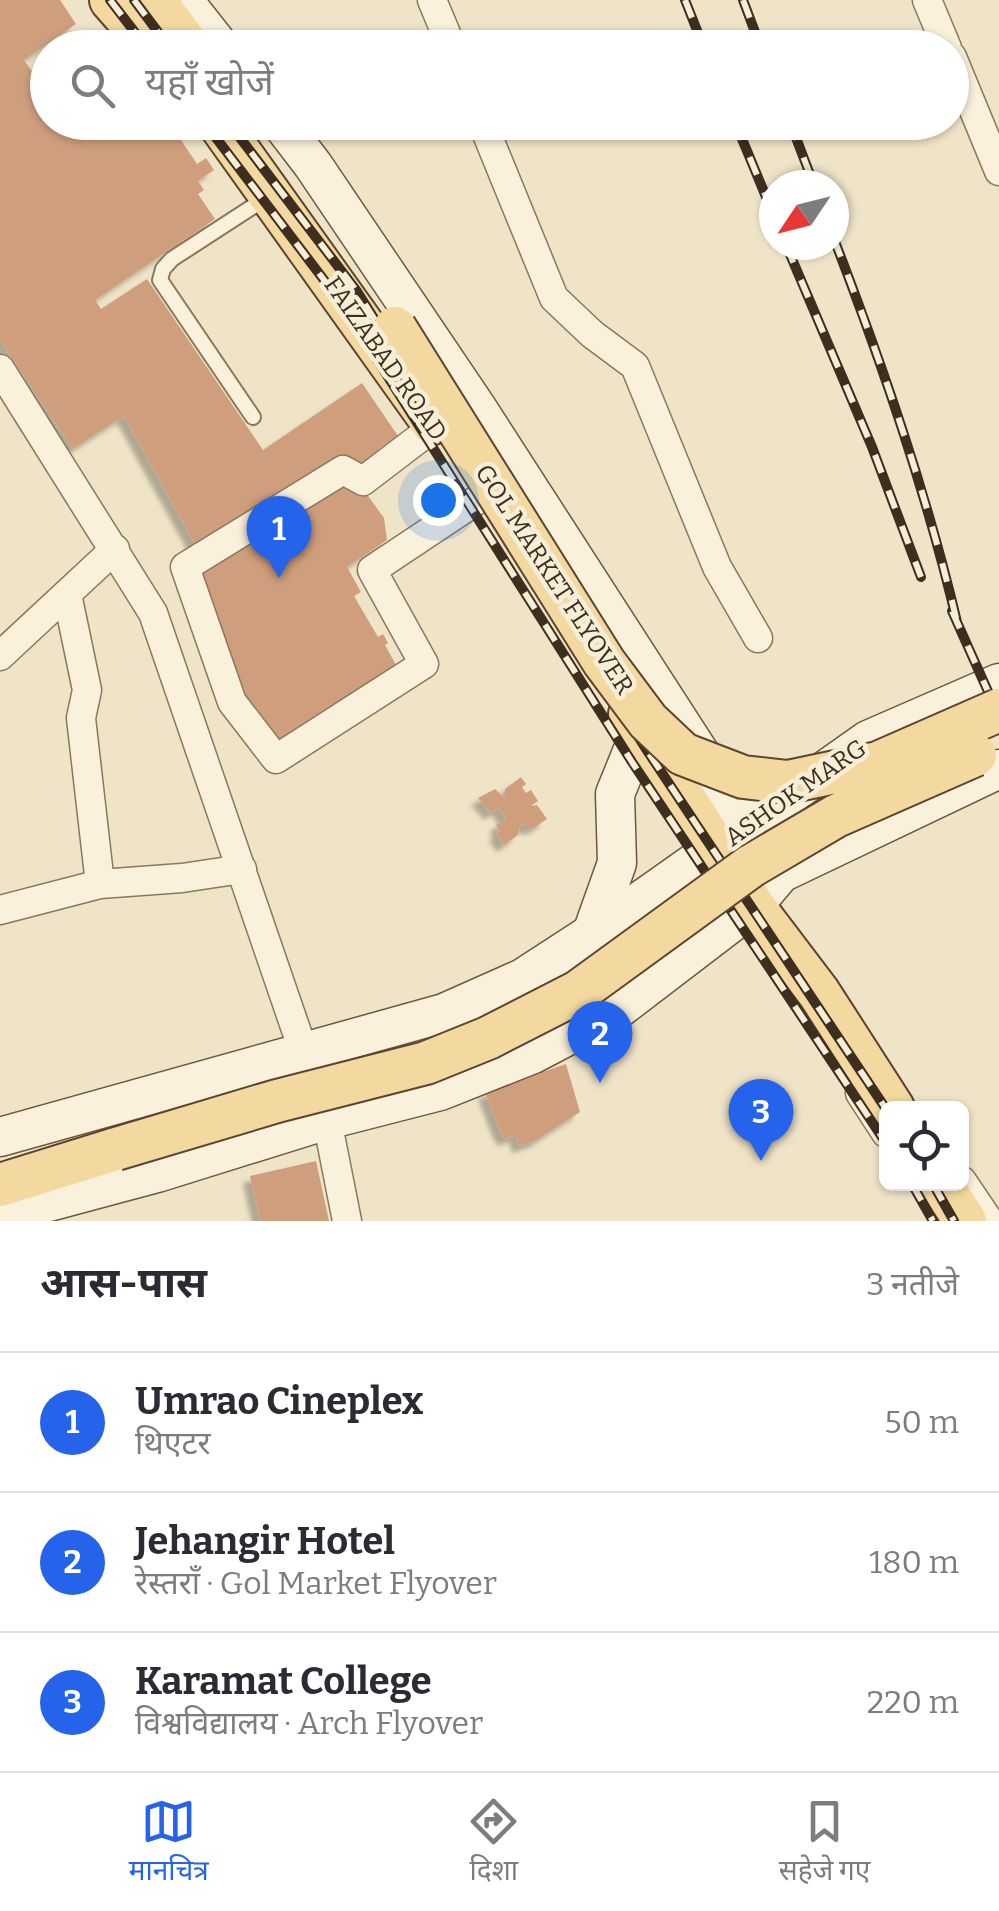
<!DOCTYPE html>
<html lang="hi">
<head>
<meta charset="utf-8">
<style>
	:root { --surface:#fff; --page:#f2f2f3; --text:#2b2b33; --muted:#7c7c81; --line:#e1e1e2; --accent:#2563eb }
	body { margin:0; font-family:Bitter,"Noto Sans Devanagari",serif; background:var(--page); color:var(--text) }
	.controls { position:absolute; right:30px; bottom:30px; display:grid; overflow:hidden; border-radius:15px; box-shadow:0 2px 8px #0004 }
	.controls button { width:90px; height:90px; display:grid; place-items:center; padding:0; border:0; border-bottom:2px solid var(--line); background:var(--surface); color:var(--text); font:50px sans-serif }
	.compass { position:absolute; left:759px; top:170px; width:90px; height:90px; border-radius:50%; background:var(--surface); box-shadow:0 2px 8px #0004; rotate:235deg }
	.you { position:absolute; left:438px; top:500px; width:35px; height:35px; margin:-25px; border:8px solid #fff; border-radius:50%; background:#1a73e8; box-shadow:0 0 0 15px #1a73e833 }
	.badge { display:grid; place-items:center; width:65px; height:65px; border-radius:50%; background:var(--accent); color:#fff; font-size:32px; font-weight:700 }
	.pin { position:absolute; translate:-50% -82px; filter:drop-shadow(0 2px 5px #0008) }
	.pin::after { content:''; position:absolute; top:52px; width:35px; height:30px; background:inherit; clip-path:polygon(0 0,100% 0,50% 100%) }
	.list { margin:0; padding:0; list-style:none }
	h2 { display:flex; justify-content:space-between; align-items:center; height:130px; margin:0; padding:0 40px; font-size:42px }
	h2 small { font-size:32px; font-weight:400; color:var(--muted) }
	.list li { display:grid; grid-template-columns:65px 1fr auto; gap:30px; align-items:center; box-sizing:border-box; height:140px; padding:0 40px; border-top:2px solid var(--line) }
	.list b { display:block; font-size:38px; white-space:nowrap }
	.list p { margin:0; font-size:32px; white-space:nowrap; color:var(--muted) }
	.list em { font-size:32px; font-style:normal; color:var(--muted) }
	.icon { flex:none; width:55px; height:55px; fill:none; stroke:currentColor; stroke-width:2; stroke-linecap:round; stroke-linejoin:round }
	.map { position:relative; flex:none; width:999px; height:1221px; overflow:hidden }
	.search { position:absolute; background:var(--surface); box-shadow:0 2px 8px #0004; left:30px; right:30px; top:30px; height:110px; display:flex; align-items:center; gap:25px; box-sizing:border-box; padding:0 35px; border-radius:55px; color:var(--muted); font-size:38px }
	.sheet { height:550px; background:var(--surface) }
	nav { display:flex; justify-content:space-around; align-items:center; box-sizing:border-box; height:140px; border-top:2px solid var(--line); background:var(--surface); font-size:28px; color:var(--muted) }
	nav a { display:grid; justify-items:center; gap:5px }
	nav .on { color:var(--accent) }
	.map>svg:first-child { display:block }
	.building { fill:#cf9f7d; filter:url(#shadow) }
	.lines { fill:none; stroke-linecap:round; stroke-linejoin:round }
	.lane-casing { stroke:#8d765c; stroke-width:18 }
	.street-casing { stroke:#8d765c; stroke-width:31 }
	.secondary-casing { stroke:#6f573f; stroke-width:41 }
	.primary-casing { stroke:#5b4430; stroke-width:46 }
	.lane { stroke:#faf1dc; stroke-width:14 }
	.street { stroke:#faf1dc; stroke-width:28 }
	.secondary { stroke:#faf1dc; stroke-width:38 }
	.primary { stroke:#f3d9a0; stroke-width:42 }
	.rail-casing { stroke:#3d2e20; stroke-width:10 }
	.rail { stroke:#f7eed8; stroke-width:6; stroke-dasharray:19; stroke-linecap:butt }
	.primary-bridge-casing { stroke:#5b4430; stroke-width:46; stroke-linecap:butt }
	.primary-bridge { stroke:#f3d9a0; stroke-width:42 }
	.labels { text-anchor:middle; stroke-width:9; stroke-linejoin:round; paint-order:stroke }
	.street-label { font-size:25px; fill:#3d2e20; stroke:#f7eed8 }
</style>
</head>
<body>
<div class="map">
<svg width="999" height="1221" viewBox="0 0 999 1221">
	<defs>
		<filter id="shadow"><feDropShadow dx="-7" dy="7" stdDeviation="2.5" flood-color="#0004"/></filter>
	</defs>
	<rect width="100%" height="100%" fill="#f0e4c8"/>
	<path class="building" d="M0,0H60L76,24L24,60L48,94V122H126L130,128L138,122H169L197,164L206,158L214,170L198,181L204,190L198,194L215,219L95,300L101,309L147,279L263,450L362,383L398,436L378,449L383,456L358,474L345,455L198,550L124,416L73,449L0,341Z
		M341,479L348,489L358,482L384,518L387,540L347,567L361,592L354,596L378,637L383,634L388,643L385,645L396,665L280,741L268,723L259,728L237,696L246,691L223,653L197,565Z
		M521,777L526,784L522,787L526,793L531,790L538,801L531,806L537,805L547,819L535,827H525L521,822L518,835L504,845L496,834L500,831L496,825L506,819L499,808L491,813L478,798L495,789L505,798V789Z
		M566,1064L580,1112L535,1141L519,1146L516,1135L505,1139L500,1131L485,1092Z
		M316,1161L329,1221H260L250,1176Z"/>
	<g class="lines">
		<defs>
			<path id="lane" d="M253,417L160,280L163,269L172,259L266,198"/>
			<path id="street" d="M432,0L452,48
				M927,0L947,48
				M952,57L999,171
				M482,122L554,298L592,334L635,366L717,567L758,638
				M0,369L153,613L327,1120L347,1221
				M435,426L363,481L343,470L185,567L232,702L276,759L424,664L372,570L480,498
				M67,594L87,690L81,718L100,884
				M0,656L115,549
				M0,910L100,884L182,878L242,869
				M860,1093L886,1133
				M962,1181L989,1221"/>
			<path id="secondary" d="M183,0L221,48
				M280,122L313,165L477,408L761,848
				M592,933L617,863L615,794L641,730
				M0,1137L444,1013L523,978L623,913L868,740L999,683
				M0,1215L157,1173L327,1120L440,1091L533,1054L617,1010L753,906L781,873L999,769"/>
			<path id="primary" d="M111,0L153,48
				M154,0L190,48
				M218,122L433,423
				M630,714L753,906L819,993L893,1108
				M941,1184L965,1221
				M0,1185L116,1149"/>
		</defs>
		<use href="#lane" class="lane-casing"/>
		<use href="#street" class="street-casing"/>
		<use href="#secondary" class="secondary-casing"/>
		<use href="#primary" class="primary-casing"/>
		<use href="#lane" class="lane"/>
		<use href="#street" class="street"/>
		<use href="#secondary" class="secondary"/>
		<use href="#primary" class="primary"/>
		<defs>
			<path id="rail" d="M110,0L147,48
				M134,0L170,48
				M685,0L704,48
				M743,0L761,48
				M204,122L340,301L632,762L886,1143
				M228,122L356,290L648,752L886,1109
				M735,122L774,216
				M790,122L814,185
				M834,239C882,364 926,491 957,622
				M786,245L872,447L921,577
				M952,611L999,716
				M912,1184L933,1221
				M933,1184L954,1221"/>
		</defs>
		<use href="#rail" class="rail-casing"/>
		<use href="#rail" class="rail"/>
		<defs>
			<path id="primary-bridge" d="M395,328L604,662L648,721L683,754L743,777L788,782L878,763L999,710
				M116,1149L277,1101L426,1063L488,1038L578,992L751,866L836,816L975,755"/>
		</defs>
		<use href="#primary-bridge" class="primary-bridge-casing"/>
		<use href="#primary-bridge" class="primary-bridge"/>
	</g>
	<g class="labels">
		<g class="street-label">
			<text transform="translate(386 358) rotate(55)" y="9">FAIZABAD ROAD</text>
			<text transform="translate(555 579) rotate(57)" y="9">GOL MARKET FLYOVER</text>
			<text transform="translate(795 792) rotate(-35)" y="9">ASHOK MARG</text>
		</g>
	</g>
</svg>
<div class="controls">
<button><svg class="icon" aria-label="locate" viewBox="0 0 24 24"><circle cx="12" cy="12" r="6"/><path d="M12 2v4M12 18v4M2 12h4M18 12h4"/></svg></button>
</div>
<svg class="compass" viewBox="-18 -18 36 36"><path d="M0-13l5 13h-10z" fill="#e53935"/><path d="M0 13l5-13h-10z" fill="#7c7c81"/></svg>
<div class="you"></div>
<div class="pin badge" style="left:279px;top:578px">1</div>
<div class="pin badge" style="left:600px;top:1083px">2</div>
<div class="pin badge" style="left:761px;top:1161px">3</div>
<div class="search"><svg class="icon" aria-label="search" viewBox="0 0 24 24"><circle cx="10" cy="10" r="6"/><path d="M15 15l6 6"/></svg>यहाँ खोजें</div>
</div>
<section class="sheet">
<h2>आस-पास<small>3 नतीजे</small></h2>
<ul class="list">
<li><span class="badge">1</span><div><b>Umrao Cineplex</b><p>थिएटर</p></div><em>50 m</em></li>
<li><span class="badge">2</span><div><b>Jehangir Hotel</b><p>रेस्तराँ · Gol Market Flyover</p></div><em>180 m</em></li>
<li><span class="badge">3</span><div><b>Karamat College</b><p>विश्वविद्यालय · Arch Flyover</p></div><em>220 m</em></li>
</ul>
</section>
<nav>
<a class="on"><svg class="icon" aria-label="map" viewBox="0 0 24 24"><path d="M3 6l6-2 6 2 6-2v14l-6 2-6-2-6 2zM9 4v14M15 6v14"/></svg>मानचित्र</a>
<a><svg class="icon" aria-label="directions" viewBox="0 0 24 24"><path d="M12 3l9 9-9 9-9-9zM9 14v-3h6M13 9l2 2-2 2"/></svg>दिशा</a>
<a><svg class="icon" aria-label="saved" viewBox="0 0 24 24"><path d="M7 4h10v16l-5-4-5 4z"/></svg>सहेजे गए</a>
</nav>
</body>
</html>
